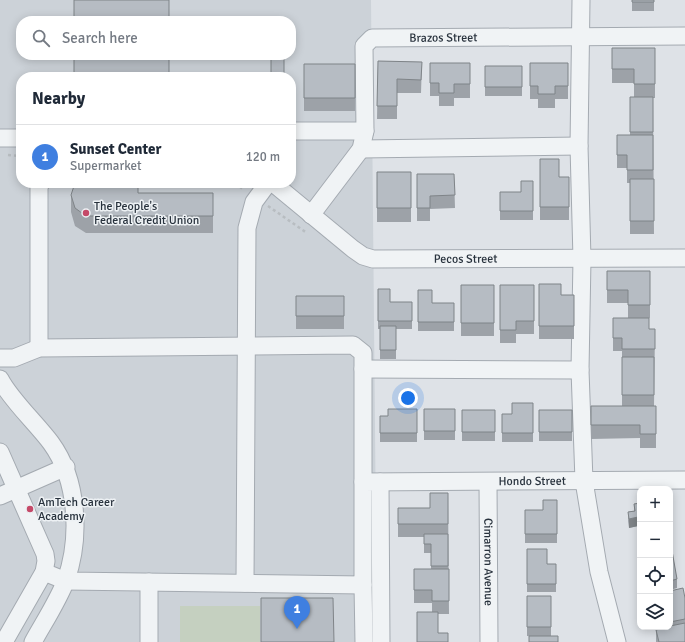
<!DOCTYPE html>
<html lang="en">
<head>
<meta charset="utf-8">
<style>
	:root { --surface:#fff; --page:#f2f2f3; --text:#1f2937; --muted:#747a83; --line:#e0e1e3; --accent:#111827 }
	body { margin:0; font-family:Signika,sans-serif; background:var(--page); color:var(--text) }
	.controls { position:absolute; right:12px; bottom:12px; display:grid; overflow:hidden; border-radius:8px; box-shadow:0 2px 10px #0003 }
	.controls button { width:36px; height:36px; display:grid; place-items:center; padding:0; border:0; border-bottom:1px solid var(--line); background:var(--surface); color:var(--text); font:20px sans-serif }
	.you { position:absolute; left:408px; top:398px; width:14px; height:14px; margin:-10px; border:3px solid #fff; border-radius:50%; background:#1a73e8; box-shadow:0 0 0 6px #1a73e833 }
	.badge { display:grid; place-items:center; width:26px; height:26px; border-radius:50%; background:var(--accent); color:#fff; font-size:13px; font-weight:700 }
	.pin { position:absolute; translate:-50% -33px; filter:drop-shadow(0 1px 2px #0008) }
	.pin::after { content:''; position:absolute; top:21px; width:14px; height:12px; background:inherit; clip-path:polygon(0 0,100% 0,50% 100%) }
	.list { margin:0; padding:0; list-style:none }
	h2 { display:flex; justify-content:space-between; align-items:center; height:52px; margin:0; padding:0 16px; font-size:17px }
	h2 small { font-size:13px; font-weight:400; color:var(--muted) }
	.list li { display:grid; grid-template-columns:26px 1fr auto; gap:12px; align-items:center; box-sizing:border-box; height:64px; padding:0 16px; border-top:1px solid var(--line) }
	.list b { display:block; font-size:15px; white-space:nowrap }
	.list p { margin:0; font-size:13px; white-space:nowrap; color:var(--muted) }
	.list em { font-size:13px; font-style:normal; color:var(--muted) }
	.icon { flex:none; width:22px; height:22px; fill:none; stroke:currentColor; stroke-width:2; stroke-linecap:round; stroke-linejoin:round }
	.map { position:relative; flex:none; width:685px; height:642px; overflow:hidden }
	.search { position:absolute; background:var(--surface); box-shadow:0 2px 10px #0003; left:16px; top:16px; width:280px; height:44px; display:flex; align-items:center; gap:10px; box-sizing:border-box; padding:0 14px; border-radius:16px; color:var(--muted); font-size:15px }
	.panel { position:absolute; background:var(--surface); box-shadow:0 2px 10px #0003; left:16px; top:72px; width:280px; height:116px; border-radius:16px }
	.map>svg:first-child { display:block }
	.built { fill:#ccd2d8; fill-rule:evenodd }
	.green { fill:#c5d0c0 }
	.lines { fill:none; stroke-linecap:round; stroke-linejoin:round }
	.minor-casing { stroke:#a4aab1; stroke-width:19 }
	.path { stroke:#b8bdc1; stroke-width:2.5; stroke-dasharray:3 3; stroke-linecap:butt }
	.minor { stroke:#f0f3f5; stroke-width:17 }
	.wall { fill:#9da2a8 }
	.shaded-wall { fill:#7f8488 }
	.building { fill:#b6bcc3; stroke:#7f8488 }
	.poi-dot { fill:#c54968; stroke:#edf1f4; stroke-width:1.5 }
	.labels { text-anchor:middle; stroke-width:3; stroke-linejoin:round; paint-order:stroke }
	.street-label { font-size:12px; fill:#28323d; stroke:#edf1f4 }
	.poi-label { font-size:12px; fill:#28323d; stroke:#edf1f4; text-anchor:start }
</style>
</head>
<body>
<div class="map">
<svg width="685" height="642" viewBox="0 0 685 642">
	<rect width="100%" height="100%" fill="#dee2e7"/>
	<path class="built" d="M0,0H371L377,642H0ZM21,21H291V55H21ZM21,77H291V183H21Z"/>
	<path class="green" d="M180,606H260V642H180Z"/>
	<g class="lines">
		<defs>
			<g id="minor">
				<path d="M581,0L579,146L582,259L580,370L584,481L599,572L617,642"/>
				<path d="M291,131H365"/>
				<path d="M0,138H21"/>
				<path d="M361,149L579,146"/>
				<path id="s1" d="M273,183L353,249L363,256L373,259L685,258"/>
				<path id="s2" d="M311,215L361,149L365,131L364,46L372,38L685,36"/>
				<path d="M39,348V187L41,183"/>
				<path d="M0,358H14L39,348L353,345L363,353V482"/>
				<path d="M363,369L580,370"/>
				<path d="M0,379C10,399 37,424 51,443C78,480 81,537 66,580C58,601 44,622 33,642"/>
				<path d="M0,452L45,554L46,561L44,572L4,642"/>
				<path d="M380,482L381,642"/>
				<path id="s3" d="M488,482L489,642"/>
				<path d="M0,496L66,467"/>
				<path id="s4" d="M44,572L66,581L363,585V482L685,480"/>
				<path d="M245,583L247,228L254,202L268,183"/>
				<path d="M363,585L364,642"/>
				<path d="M149,642V582"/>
			</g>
		</defs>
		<use href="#minor" class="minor-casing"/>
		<path class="path" d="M8,155L21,156
			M235,183L244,190
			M268,206L307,233"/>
		<use href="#minor" class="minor"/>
	</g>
	<path class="wall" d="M632,0H654V11H632Z
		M612,48H655V98H653L654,234H630V183H627V168H617V135H630V97H634V83H612Z
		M378,61L422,62L421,93H397V119H377Z
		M430,63H470V98H454V106H439V96H430Z
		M530,63H568V99H555V108H538V99H530Z
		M304,64H355V111H304Z
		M485,66H522V96H485Z
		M540,159L559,177H569V220H540Z
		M377,172H411V222H377Z
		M417,174H454L455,208L430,209V221H417Z
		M533,181V220H500V192H521Z
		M138,193H213V233H86L75,226L71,212V195Z
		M607,271H650V318H649V329H655L654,406H656V448H640V438L591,439V406H622V351H613V318H628V303H607Z
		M539,284L561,295H574V339H539Z
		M461,285H494V336H461Z
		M500,285H534V334H516V343H500Z
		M378,289L390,302H412V329H396V359H380V329H378Z
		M418,290L432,303H454V331H418Z
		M296,296H344V329H296Z
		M533,403V442H502V414H512Z
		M417,409V442H380V416H388Z
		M424,409H455V440H424Z
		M462,410H495V441H462Z
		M539,410H572V441H539Z
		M448,493L449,614H438L417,642L432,612V603H414V569H431V553H424V537H398V524L430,508Z
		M557,500V543H525V510H543Z
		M640,503V537L638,526L629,528L628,521V512L634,511V504Z
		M670,545L677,579V588L670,590Z
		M527,549L547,564H556V592H527Z
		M670,591L685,598V642H656V630L664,628V627H670Z
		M527,596H551V636H527Z"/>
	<path class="shaded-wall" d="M638,517V526L629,528V519Z"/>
	<path class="building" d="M74,0H169V21H74Z
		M632,0H654V2H632Z
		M612,48H655V84H634V69H612Z
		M74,55H169V77H74Z
		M271,55H284V77H271Z
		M378,61L422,62L421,80L397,79V106H377Z
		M430,63H470V84H454V93H439V83H430Z
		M530,63H568V86H555V94H538V86H530Z
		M304,64H355V98H304Z
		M485,66H522V87H485Z
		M630,97H653V132H630Z
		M617,135H653V170H627V155H617Z
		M540,159H559V177H569V207H540Z
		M377,172H411V208H377Z
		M417,174H454L455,195L430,196V208H417Z
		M630,179H654V221H630Z
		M521,181H533V211H500V192H521Z
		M75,183H138V193H213V216H86L75,208L71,195Z
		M607,271H650V305H628V290H607Z
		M539,284H561V295H574V326H539Z
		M461,285H494V323H461Z
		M500,285H534V321H516V330H500Z
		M378,289H390V302H412V321H378Z
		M418,290H432V303H454V322H418Z
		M296,296H344V316H296Z
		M613,318H649V329H655V349H622V338H613Z
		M380,326H396V350H380Z
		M622,357H654V395H622Z
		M512,403H533V433H502V414H512Z
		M591,406H656V434H640V425H591Z
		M388,409H417V433H380V416H388Z
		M424,409H455V431H424Z
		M462,410H495V432H462Z
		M539,410H572V432H539Z
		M430,493H448V524H398V508H430Z
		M543,500H557V534H525V510H543Z
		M640,503V528L638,517L629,519L628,512L635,511L634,504Z
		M424,534H448V566H431V544H424Z
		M670,545H671L677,579L670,581Z
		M527,549H547V564H556V584H527Z
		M414,569H449V601H432V590H414Z
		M683,588L685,598V619L670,622V591Z
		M527,596H551V627H527Z
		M261,598H333L334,642H261Z
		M417,612H438V633H448V642H417Z
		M685,623V642H659L656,630L670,627V626Z
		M529,636H558V642H529Z"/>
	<g class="poi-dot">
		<circle cx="86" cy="213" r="4"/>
		<circle cx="30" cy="509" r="4"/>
	</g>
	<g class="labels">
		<g class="street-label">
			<text dy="4" stroke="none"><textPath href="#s2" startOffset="269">Brazos Street</textPath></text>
			<text dy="4" stroke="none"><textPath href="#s1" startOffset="219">Pecos Street</textPath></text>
			<text dy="4" stroke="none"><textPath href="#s4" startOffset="593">Hondo Street</textPath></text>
			<text dy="4" stroke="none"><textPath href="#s3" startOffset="80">Cimarron Avenue</textPath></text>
		</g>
		<g class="poi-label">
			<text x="94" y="210">The People's<tspan x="94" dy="14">Federal Credit Union</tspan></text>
			<text x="38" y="506">AmTech Career<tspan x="38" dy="14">Academy</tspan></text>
		</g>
	</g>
</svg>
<div class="controls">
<button>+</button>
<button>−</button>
<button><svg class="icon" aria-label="locate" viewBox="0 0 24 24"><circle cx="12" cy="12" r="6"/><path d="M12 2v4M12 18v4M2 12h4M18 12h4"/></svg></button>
<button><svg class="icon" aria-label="layers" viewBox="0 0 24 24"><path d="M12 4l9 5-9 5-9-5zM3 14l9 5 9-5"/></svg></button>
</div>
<div class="you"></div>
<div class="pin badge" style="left:297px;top:629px;background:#3f7fe0">1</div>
<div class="search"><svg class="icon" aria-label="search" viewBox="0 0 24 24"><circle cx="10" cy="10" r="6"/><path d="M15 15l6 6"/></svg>Search here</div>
<section class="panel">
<h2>Nearby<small></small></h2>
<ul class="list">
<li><span class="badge" style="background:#3f7fe0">1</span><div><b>Sunset Center</b><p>Supermarket</p></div><em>120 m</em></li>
</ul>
</section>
</div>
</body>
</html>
